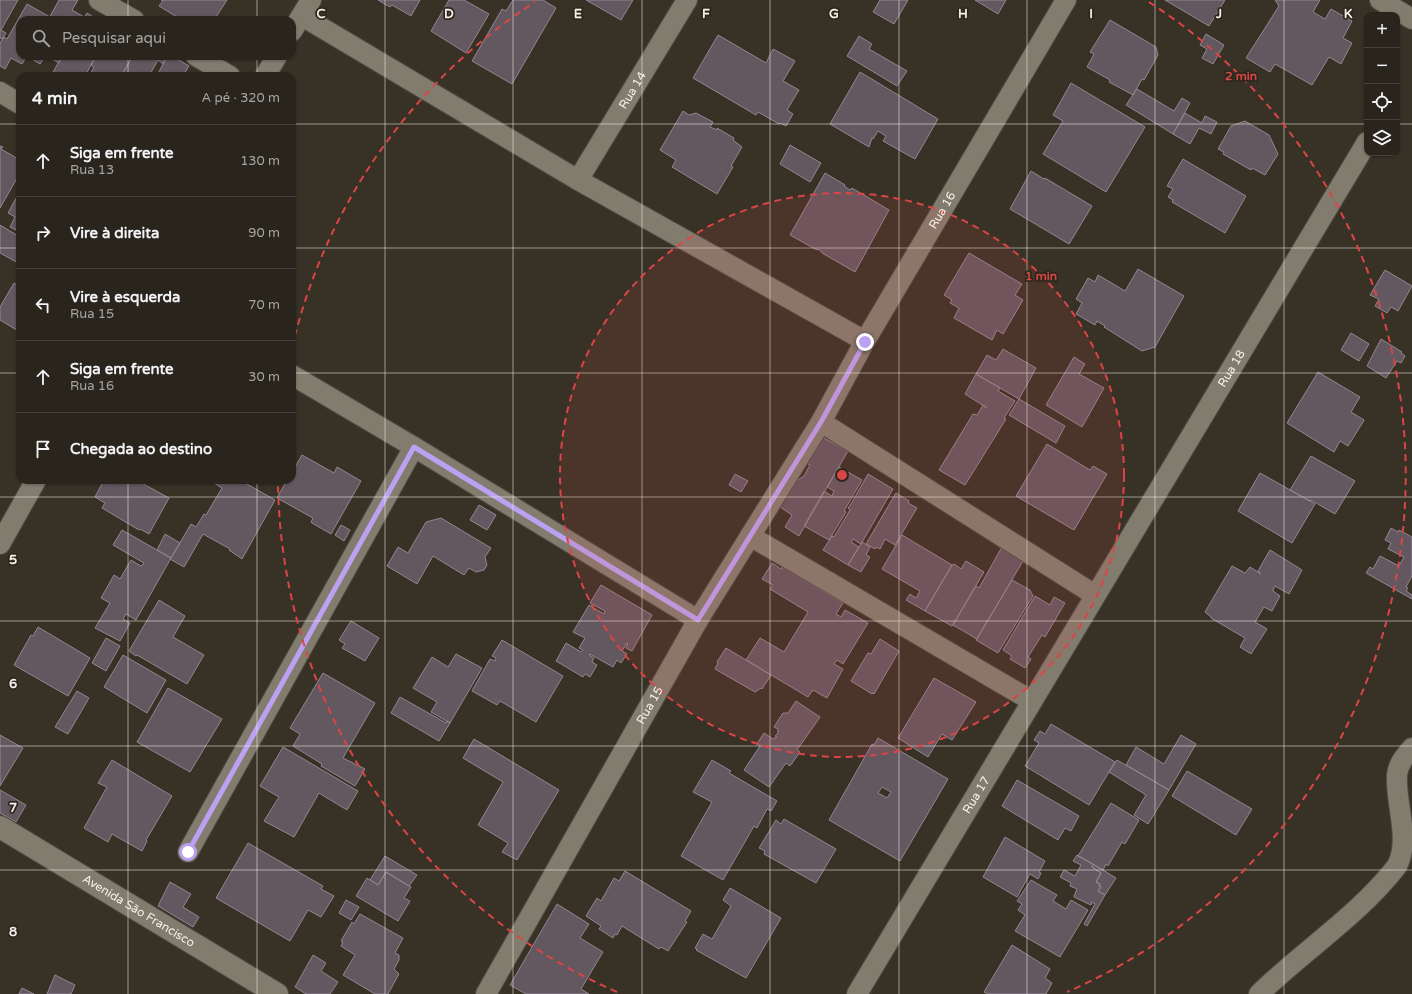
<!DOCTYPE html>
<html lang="pt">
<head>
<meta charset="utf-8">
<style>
	:root { --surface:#29251c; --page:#353129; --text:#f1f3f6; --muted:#a5a5a3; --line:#45423b }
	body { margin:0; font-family:"Varela Round",sans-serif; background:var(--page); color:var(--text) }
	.controls { position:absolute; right:12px; top:12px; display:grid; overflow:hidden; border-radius:8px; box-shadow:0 1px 3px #0004 }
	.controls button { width:36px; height:36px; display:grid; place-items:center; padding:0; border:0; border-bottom:1px solid var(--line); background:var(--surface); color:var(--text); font:20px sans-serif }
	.stop { position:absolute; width:12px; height:12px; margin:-9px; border:3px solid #bca0f2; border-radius:50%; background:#fff }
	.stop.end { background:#bca0f2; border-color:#fff; box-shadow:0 1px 4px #0008 }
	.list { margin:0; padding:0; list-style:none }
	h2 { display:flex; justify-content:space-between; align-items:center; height:52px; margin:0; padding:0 16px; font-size:17px }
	h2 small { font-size:13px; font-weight:400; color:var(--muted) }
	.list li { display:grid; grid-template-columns:26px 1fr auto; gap:12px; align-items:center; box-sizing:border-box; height:72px; padding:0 16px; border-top:1px solid var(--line) }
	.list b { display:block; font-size:15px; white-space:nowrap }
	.list p { margin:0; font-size:13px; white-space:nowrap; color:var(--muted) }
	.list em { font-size:13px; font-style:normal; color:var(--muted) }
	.icon { flex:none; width:22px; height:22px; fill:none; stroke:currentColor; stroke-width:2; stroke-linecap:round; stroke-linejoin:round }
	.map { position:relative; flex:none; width:1412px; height:994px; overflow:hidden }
	.search { position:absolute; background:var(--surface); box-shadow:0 1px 3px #0004; left:16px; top:16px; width:280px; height:44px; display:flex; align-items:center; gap:10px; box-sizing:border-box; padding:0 14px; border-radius:12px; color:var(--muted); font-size:15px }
	.panel { position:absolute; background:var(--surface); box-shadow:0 1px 3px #0004; left:16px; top:72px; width:280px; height:412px; border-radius:12px }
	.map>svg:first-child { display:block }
	.building { fill:#635760; stroke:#938690; fill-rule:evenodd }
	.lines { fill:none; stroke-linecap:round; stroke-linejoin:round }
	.minor-casing { stroke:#514d43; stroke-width:22 }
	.tertiary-casing { stroke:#514d43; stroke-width:24 }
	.minor { stroke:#827c6f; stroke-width:20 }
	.tertiary { stroke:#827c6f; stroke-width:22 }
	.route { stroke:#bca0f2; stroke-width:5 }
	.grid { fill:none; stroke:#f3f0e9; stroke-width:1; stroke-opacity:0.55 }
	.ring { fill:none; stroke:#da4645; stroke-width:2; stroke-dasharray:7 5 }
	.labels { text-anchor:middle; stroke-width:3.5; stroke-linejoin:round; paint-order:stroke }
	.street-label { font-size:12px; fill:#f3f0e9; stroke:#2c271c }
	.grid-label { font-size:13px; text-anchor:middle; font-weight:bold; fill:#f3f0e9; stroke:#2c271c; stroke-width:3.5; stroke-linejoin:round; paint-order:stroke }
	.centre { fill:#da4645; stroke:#2c271c; stroke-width:2 }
	.ring-label { font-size:12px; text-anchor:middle; font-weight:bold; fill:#da4645; stroke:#2c271c; stroke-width:3.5; stroke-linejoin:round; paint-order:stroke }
</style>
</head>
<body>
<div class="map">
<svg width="1412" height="994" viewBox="0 0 1412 994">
	<rect width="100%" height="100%" fill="#373126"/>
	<path class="building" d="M0,0H18L1,30L6,33L2,39L0,38Z
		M59,0H78L72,10L84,17L83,20H48Z
		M161,0H227L214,20H182L159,6L163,1Z
		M378,0H420L411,16L392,5L390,7Z
		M449,0H464L489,14L466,53L431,31Z
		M513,0H543L556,8L512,84L472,61L502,9L506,11Z
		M586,0H633L621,20Z
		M880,0H908L894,24L873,12Z
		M975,0H1006L998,14Z
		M1165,0H1225L1209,26Z
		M1275,0H1320L1313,12L1325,19L1331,9L1352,21L1343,38L1352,43L1341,64L1329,57L1312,85L1275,64L1270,72L1246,58L1279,6Z
		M27,4L50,17L48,20H20V56H27L22,64L11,58L5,69L0,66V43L4,37L7,39Z
		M87,13L98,20H83Z
		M1110,20L1156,47L1158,55L1144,80L1142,79L1133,95L1109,82L1110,80L1087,67L1094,54L1090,52Z
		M1206,34L1224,45L1213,64L1202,58L1207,49L1200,45Z
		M718,35L766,63L773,49L795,61L783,81L799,90L787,110L793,114L786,126L780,123L779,124L758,112L756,115L693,78Z
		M859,36L872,44L869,49L907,71L897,86L847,56Z
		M27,56H45L40,64Z
		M47,56H62L59,63Z
		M62,56H96L85,76H51Z
		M96,56H107L113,59L115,56H133L121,76H89L94,67L91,65Z
		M133,56H167L163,64L158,60L149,76H121Z
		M167,56H172L189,66L183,76H157Z
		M860,72L938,119L915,159L883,141L886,136L878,131L873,139L872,138L869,147L830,124Z
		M1071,83L1145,127L1106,192L1043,154L1063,121L1053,115Z
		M1137,89L1174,111L1182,98L1190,103L1173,134L1126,105Z
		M683,111L689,115L696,113L713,122L710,127L717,130V128L734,138L733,140L742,147L731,166L733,167L717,194L672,167L676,160L660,150Z
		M1185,113L1202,123L1205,116L1217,122L1211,134L1199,128L1190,144L1173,134Z
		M1245,121L1269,135L1278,154L1265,175L1252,168L1251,170L1223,154L1224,152L1218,149L1231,126Z
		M790,145L821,163L810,182L780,164Z
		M0,146L3,147L1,149L20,160V173L0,208Z
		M1183,159L1246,196L1225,233L1172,202L1173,200L1168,197L1173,189L1167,186Z
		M1031,171L1044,179L1045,178L1092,206L1069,244L1010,209Z
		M825,173L845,185L844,186L850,190L852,188L889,210L855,272L822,253V252L818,249L817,250L790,235Z
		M20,191V232L10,227L15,217L8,213Z
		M0,225L20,237V264L0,253Z
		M969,253L1022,284L1015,295L1023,300L1003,334L997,330L992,340L954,318L959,308L950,303L952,300L944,295Z
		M1138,269L1184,296L1155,347L1142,351L1104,327L1105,326L1097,321L1095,325L1076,314L1082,303L1076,299L1088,278L1095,282L1098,275L1125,291Z
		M1385,270L1412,286L1398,311L1391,307L1387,313L1375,306L1379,299L1370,295Z
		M14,283L20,287V332L0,320V307Z
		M1351,333L1369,344L1359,361L1341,350Z
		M1381,339L1402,352L1401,353L1405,356L1401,363L1397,361L1386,378L1367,366Z
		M1003,349L1036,368L1019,399L976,374L987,355L996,360Z
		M1074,357L1085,364L1079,374L1104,388L1082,427L1046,405Z
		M1318,372L1360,397L1351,412L1364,420L1363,422L1348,446L1340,441L1334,452L1287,423Z
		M976,374L1000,388L998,391L1015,401L1004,418L1006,419L965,485L939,470L973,414L977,415L983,405L987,408L965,394Z
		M1019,399L1065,426L1056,443L1009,415Z
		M822,437L848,451L799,536L785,527L792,515L780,507L796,479L798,480L804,476L810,465L806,463Z
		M1047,444L1090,470L1093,466L1107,474L1074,530L1016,496Z
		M302,455L334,473L337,467L361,481L331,534L312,523L311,522L313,518L277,498L287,480H292V472Z
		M1311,456L1355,481L1335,514L1311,500L1310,501L1290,490Z
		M839,467L862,480L844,511L846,512L829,540L804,526L824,491L832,496L834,491L827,487Z
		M1260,473L1315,504L1292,543L1238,511Z
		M735,474L748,481L741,492L729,485Z
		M868,474L893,489L861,544L853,539L851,542L859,547L848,565L823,550L832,536L834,537L850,510L848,508L851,504Z
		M110,480H136L169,498L149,534L140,529L139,530L102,508L105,503L95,497L103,482L107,484Z
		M216,480H240L275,500L242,559L229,550L230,549L203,534L184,567L170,559L171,558L191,524L196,527L204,514L206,515L222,488L214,483Z
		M896,493L909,501L908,503L917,508L895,545L885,539L880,549L876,547L875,549L866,544Z
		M479,505L496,515L487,530L470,520Z
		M441,518L491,548L485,557L487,565L484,570L476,572L469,568L464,575L433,556L417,584L387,566L398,547L408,553L426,522Z
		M341,525L350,530L344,541L335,535Z
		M1391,528L1398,532L1399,530L1412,537V576L1406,587L1408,588L1406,591L1412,595V599L1366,573L1370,567L1373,569L1380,556L1399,566L1404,557L1388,549L1391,543L1385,540Z
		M122,530L171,558L136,620L126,614L123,619L130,623L120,641L95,628L110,603L101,598L114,575L120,579L131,560L141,566L144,563L113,545Z
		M165,534L180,543L171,558L157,550Z
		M902,535L952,565L925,611L906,600L910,594L916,598L920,591L882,569Z
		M862,542L870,547L866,555L870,557L861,572L848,565Z
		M1003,545L1026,556L977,639L953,625L976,586L979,588Z
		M1270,550L1302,570L1289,594L1275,586L1273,590V591L1280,596L1272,611L1264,607L1255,622L1267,629L1251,654L1240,647L1245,638L1211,618V617L1205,612L1232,566L1245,573L1250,567L1261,574L1258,571Z
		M966,561L984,572L952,626L925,611L952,565L954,564L961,569Z
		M772,563L781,569L782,567L843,603L836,614L841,617L845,610L868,623L843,664L837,660L834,664L843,669L827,698L813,690L808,697L746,660L760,638L784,652L808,612L770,589L773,585L762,579Z
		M1012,580L1030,590L1033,596L998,653L976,640Z
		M601,585L652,615L632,651L626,648L628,644L627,643L622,651L627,654L621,663L617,660L613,667L590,654L589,655L594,658L592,662L597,665L590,677L585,674L583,677L556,661L566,643L581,652L583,650L579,648L585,638L573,632L589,605L604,614L605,611L590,603Z
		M1035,596L1050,605L1054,597L1065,603L1045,637L1042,635L1028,657L1031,659L1025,668L1010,659L1012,656L1003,650Z
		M159,600L185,616L173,637L204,655L187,684L137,655L136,656L129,651Z
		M351,621L379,638L365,661L342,648L345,644L339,640Z
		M38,627L90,658L68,696L14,665L31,635L33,636Z
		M106,638L120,646L106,671L92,663Z
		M880,639L899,651L874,694L873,693L872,694L851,681L868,653L871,654Z
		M502,640L563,676L536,722L500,701L497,705L472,691L490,659L495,661L496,658L492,656Z
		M726,648L771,675L762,689L761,688L755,692L715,669L718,663L717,662Z
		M456,654L482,668L450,723L431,712L437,702L413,688L432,657L448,667Z
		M123,655L166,680L147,713L104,687Z
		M323,673L375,703L343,758L365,769L355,786L321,766L322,764L293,746L300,734L290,728Z
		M934,678L976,702L952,740L942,734L928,757L898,738Z
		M168,688L222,719L190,772L137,742Z
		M77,691L89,698L68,734L55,727Z
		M400,697L446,723L447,721L450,723L439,741L391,713Z
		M796,701L820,717L797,750L800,752L790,766L786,763L769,787L744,770L760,746L757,744L764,733L773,739L777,737L775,736L778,733V729L774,727L783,713H788Z
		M1051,724L1115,762L1089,805L1025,766L1039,743L1034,740L1040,731L1045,734Z
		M0,735L23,748L0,786Z
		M1181,735L1196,744L1169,790L1126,765L1136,747L1164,764Z
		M878,738L948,779L900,861L829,820L872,744L874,745ZM882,787L891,792L887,798L878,793Z
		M474,739L559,790L517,860L502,852L508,843L478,825L503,782L463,758Z
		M283,747L358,791L347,810L319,793L294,837L264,821L279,797L260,786Z
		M112,760L172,796L146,840L147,841L142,851L112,834L108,842L84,828L107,787L98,783Z
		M712,760L731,771L729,773L777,801L771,811L767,809L757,828L754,826L723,880L681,856L712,802L693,792Z
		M1117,760L1169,790L1148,824L1134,815L1146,795L1109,772Z
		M1187,771L1252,809L1236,835L1172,796Z
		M1017,780L1079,816L1071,831L1065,828L1058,840L1002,806Z
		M0,790L26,805L16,822L0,813Z
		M1111,803L1139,820L1125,844L1122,842L1108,866L1106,864L1103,870L1078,856Z
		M784,819L836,849L816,883L764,854L765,851L759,848L776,820L781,824Z
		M1005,837L1045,861L1039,872L1041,873L1038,879L1030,874L1017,897L983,877Z
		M248,843L323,886L321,889L334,896L321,917L308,910L290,941L216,898Z
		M1077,855L1093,864L1092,867L1101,873L1096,882L1100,884L1099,886L1101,887L1098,891L1105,895L1087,926L1084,924L1095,904L1092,902L1091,905L1074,897V896L1077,889L1070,886L1071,883L1060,877L1064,870L1075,876L1081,865L1073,861Z
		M385,856L417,875L409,886L386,872L378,885L370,880Z
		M1093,864L1116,878L1105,895L1098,891L1101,887L1099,886L1100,884L1096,882L1101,873L1092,867Z
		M625,871L691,911L685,921L687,922L668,951L661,947L659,949L622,926L617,935L615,934L613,938L599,929L601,926L586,916L597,898L601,901L614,878L619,881Z
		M386,872L411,887L404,898L410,901L398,921L356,896L367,878L378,885Z
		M1031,880L1057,895L1053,901L1066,909L1071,900L1088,910L1060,957L1015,931L1025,915L1018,910L1022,904L1017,901Z
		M170,882L191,894L183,907L199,917L193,927L158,906Z
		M730,888L781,918L746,978L696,950L697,949L695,948L703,934L712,939L731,906L723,900Z
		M346,900L359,907L351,920L339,913Z
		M557,904L589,924L580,938L603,952L581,989L589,994H526L510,985Z
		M360,914L403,938L395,953L399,955V960L394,969L399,974L388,994H375L343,975L355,955L341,946L343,942L341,941L352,922L354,924Z
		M1012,945L1050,969L1045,978L1052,983L1046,994H988L984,992Z
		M313,955L326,963L321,971L338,982L330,994H306L295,987Z
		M55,975L75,985L71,994H47Z
		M22,988L34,994H19Z"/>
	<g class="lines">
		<defs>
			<g id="minor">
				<path d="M99,0L134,20"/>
				<path d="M1380,0L1412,19"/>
				<path d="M302,16L578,180L865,341"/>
				<path d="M292,31L311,0"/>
				<path d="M196,56L230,76"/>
				<path d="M265,76L277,56"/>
				<path d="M0,92L20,104"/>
				<path id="s1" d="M578,180L687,0"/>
				<path d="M292,375L414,447L698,620"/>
				<path d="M821,422L1095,595"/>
				<path d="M750,536L1032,701"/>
				<path d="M0,544L36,480"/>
				<path d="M188,852L414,447"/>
				<path id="s2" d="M486,994L698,620L821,422L865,341L1066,0"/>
				<path id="s3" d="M857,994L1367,142"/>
				<path d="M1259,994C1304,950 1358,916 1397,866C1411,838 1395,804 1397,775C1398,764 1405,756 1412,748"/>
			</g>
			<g id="tertiary">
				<path id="s4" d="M0,827L277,994"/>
			</g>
		</defs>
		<use href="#minor" class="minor-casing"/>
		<use href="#tertiary" class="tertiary-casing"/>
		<use href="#minor" class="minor"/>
		<use href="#tertiary" class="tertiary"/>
	</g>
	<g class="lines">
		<path class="route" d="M188,852L414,447L698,620L821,422L865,342"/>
	</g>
	<path class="grid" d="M128,0V20M257,0V20M385,0V994M513,0V994M642,0V994M770,0V994M899,0V994M1027,0V994M1155,0V994M1284,0V994M128,56V76M257,56V76M0,124H20M292,124H1367M1397,124H1412M0,248H20M292,248H1412M0,373H20M292,373H1412M128,480V994M257,480V994M0,497H1412M0,621H1412M0,746H1412M0,870H1412"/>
	<circle cx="842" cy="475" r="282" fill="#da4645" fill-opacity=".12"/>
	<g class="ring">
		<circle cx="842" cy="475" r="282"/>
		<path d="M617 992A564 564 0 0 1 278 485M292 348A564 564 0 0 1 535 2M1149 2A564 564 0 0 1 1067 992"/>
	</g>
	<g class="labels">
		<g class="street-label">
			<text dy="4" stroke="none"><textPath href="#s1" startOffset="105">Rua 14</textPath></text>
			<text dy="4" stroke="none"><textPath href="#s2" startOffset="907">Rua 16</textPath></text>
			<text dy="4" stroke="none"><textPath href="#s3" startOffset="729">Rua 18</textPath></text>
			<text dy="4" stroke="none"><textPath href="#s2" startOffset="332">Rua 15</textPath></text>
			<text dy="4" stroke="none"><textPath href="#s3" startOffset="232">Rua 17</textPath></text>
			<text dy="4" stroke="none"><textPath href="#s4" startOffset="162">Avenida São Francisco</textPath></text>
		</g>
	</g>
	<g class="grid-label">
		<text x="321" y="18">C</text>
		<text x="449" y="18">D</text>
		<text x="578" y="18">E</text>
		<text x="706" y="18">F</text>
		<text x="834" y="18">G</text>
		<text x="963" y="18">H</text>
		<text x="1091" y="18">I</text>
		<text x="1219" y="18">J</text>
		<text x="1348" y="18">K</text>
		<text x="13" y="564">5</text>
		<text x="13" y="688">6</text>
		<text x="13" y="812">7</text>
		<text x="13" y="936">8</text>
	</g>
	<circle cx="842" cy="475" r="6" class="centre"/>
	<g class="ring-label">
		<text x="1241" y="80">2 min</text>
		<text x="1041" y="280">1 min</text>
	</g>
</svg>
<div class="controls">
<button>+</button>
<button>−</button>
<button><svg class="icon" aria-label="locate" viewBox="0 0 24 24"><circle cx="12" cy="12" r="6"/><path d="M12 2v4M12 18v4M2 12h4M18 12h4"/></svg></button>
<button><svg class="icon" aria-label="layers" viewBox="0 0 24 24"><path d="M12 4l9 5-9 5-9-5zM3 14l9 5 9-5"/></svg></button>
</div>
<div class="stop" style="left:188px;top:852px"></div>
<div class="stop end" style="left:865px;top:342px"></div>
<div class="search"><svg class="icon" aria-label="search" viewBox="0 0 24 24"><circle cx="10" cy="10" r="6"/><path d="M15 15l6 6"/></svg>Pesquisar aqui</div>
<section class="panel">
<h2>4 min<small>A pé · 320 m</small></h2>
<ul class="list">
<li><svg class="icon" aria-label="ahead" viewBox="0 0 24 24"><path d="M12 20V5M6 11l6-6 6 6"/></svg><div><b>Siga em frente</b><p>Rua 13</p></div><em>130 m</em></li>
<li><svg class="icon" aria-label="right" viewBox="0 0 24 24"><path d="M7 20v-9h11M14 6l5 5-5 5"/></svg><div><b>Vire à direita</b></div><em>90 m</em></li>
<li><svg class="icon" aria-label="left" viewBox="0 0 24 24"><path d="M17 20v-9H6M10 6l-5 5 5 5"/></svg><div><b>Vire à esquerda</b><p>Rua 15</p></div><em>70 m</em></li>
<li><svg class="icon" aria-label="ahead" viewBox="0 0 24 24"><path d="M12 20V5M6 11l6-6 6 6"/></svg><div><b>Siga em frente</b><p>Rua 16</p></div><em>30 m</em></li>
<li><svg class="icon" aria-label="arrive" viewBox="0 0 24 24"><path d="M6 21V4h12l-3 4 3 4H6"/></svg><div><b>Chegada ao destino</b></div></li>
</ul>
</section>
</div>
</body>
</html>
